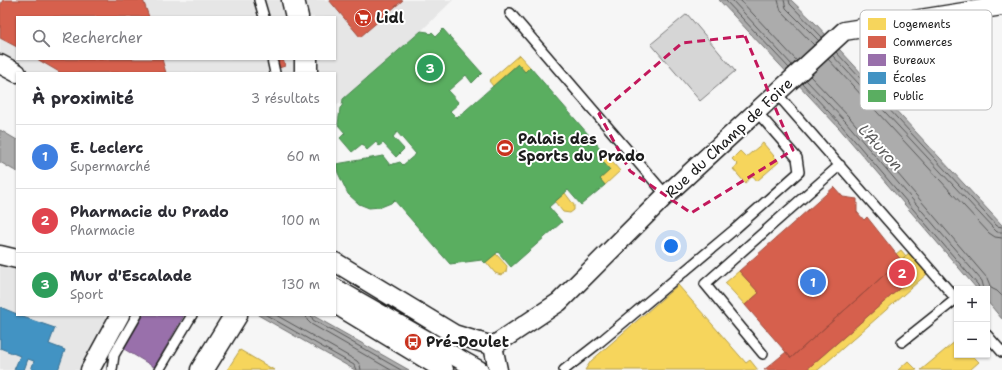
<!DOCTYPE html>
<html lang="fr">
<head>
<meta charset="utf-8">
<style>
	body { margin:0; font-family:"Shantell Sans",sans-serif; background:#f2f2f3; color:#2b2b33 }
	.controls { position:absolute; right:12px; bottom:12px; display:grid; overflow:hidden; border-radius:0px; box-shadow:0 1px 3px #0004 }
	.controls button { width:36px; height:36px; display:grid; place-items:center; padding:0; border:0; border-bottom:1px solid #e1e1e2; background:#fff; color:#2b2b33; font:20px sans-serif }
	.you { position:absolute; left:671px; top:246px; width:14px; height:14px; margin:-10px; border:3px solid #fff; border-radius:50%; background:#1a73e8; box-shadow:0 0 0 6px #1a73e833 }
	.badge { display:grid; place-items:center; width:26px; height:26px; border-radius:50%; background:#b45309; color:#fff; font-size:13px; font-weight:700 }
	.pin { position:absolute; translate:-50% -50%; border:2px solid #fff; box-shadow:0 1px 4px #0006 }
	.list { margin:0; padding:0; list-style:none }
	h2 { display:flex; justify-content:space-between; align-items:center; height:52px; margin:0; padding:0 16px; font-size:17px }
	h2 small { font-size:13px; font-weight:400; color:#7c7c81 }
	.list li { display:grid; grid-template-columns:26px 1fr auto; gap:12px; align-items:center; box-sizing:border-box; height:64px; padding:0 16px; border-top:1px solid #e1e1e2 }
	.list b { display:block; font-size:15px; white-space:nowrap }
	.list p { margin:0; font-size:13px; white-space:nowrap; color:#7c7c81 }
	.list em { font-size:13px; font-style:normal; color:#7c7c81 }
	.icon { flex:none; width:22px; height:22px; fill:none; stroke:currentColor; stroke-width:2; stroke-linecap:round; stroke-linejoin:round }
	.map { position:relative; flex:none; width:1002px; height:370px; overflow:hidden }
	.search { position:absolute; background:#fff; box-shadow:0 1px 3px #0004; left:16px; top:16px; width:320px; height:44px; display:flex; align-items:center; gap:10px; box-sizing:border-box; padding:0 14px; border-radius:0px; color:#7c7c81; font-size:15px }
	.panel { position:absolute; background:#fff; box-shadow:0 1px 3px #0004; left:16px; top:72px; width:320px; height:244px; border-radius:0px }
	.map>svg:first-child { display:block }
	.built { fill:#e6e6e6; fill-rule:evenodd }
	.green { fill:#d6d6d6; stroke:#797979 }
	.water { fill:#acacac; stroke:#727272 }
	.homes { fill:#f6d55c; stroke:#b59e49 }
	.shops { fill:#d6604d; stroke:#9e4c3e }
	.offices { fill:#9970ab; stroke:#745780 }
	.schools { fill:#4393c3; stroke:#376f91 }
	.public { fill:#5aae61; stroke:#47824c }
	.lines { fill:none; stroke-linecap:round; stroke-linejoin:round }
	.shore { stroke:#565656; stroke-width:1 }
	.service-casing { stroke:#1c1c1c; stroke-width:12 }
	.minor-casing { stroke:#1c1c1c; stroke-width:21 }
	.primary-casing { stroke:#1c1c1c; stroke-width:25 }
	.service { stroke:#fff; stroke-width:9 }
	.minor { stroke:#fff; stroke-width:18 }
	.primary { stroke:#fff; stroke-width:22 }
	.marked { fill:none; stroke:#c2185b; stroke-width:3; stroke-dasharray:8 5; stroke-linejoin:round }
	.labels { text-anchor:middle; stroke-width:4; stroke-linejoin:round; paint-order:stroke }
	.poi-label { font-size:15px; font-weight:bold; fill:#1c1c1c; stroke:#fff; text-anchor:start }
	.street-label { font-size:15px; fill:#1c1c1c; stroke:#fff }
	.water-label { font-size:16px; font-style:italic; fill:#5d5d5d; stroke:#fff }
	.key { fill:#fff; stroke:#bbb; stroke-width:1 }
	.key-label { font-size:11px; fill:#1c1c1c }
</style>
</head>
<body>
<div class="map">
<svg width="1002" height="370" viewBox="0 0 1002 370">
	<rect width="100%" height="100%" fill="#f6f6f6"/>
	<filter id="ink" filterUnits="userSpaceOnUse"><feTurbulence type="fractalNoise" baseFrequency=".025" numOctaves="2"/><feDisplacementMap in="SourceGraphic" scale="8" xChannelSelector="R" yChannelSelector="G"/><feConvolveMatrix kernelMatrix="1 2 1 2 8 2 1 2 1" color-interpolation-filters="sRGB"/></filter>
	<g filter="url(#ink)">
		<path class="built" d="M0,0H453L421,31L335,107V73H17L0,64ZM17,17H335V59H17Z
			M0,257L17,262V315H104L108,329L85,370H0Z"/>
		<path class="green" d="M687,14L735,71L700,101L651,44Z"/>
		<path class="water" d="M719,0H791L815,23L1002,225V319L987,301V289H977L839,128Z
			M0,130L17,140V172L0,162Z
			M258,315H312L409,370H355Z"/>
		<path class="homes" d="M519,55L530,67L525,72L518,64L493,86L489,81Z
			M763,143L779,162L757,181L753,176L745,183L733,169L738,165L732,159L740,151L746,157Z
			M601,149L620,171L605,185L600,179L610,170L596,154Z
			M565,193L574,205V210L570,213L563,212L555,202Z
			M901,250L906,256L901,260L896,254Z
			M910,252L928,273L818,370H806L915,275L901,260Z
			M496,254L507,266L506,272L501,275L495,273L486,262Z
			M739,271L759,293L745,305L725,283Z
			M678,285L746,363L750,360L758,370H585L591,361Z
			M957,340V355H972L979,362L970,370H921Z
			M240,350L274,370H227Z
			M908,361L917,370H898Z"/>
		<path class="shops" d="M3,0H143L149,17H17V47L0,38V6Z
			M329,0H403L360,37Z
			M37,59H162L166,73H61Z
			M283,59L285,66L279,68L276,62Z
			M834,187L843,197L857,199V212L864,220L867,217L901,260L791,358L745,305L759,293L739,271Z
			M901,260L915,275L806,370H764L786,352L791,358Z"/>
		<path class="offices" d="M144,315H184L154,367L124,349Z"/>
		<path class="schools" d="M0,307L17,314V315L55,328L49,344L65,350L58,370H31L34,361L28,359L24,370H14L20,356L0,348Z"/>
		<path class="public" d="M443,29L482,73L472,83L466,75L448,91L459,103L450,111L457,118L518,64L525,72L530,67L601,149L596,154L610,170L600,179L605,185L581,205L568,190L549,207L562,222L511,267L498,252L485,263L482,260L450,264L394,200L391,203L381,207L369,208L359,204L348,194L338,173L336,164L383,156L390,165L400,162L403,165L416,154L397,132L393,137L404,149L396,157L383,143L379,146L376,142L367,150L362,144L352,152L340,138L345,133L338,125L340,108L342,106L343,99L421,31L428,32L430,34L432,32L436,36Z"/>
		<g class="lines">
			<path class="shore" d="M725,0L789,68
				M732,0L792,65
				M740,0L797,61
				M778,0L781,11L814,45
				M784,0L786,8L819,41
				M789,0L790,4L822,37
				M836,52L997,226L1002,227
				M832,55L994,229L997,232H1002
				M828,59L989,233L995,237L1002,238
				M810,76L850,118L987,278L991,288L997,291L1002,296
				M806,80L846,122L982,281L984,289
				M802,83L842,126L978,285L979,289
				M266,315L354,365L356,370
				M276,315L357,361L360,365L361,370
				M306,315L307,320L311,324L391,370
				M311,315L313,320L401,370"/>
			<defs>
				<path id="service" d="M259,0L264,17
					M510,13L666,195
					M272,59L275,73
					M777,94L957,300
					M987,335L1002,352
					M902,342L956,299
					M763,354L705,284L840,165
					M112,370L114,355L137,315
					M159,370L192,315
					M564,370L600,342L735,229L799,172L797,158L757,112"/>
				<path id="minor" d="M0,64L17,73
					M0,255L17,259
					M335,262L454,334L493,346
					M335,288L479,370
					M335,304L444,370
					M493,346L559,302L666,195L844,31L1002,6
					M493,346L498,370
					M90,370L120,315"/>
				<path id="primary" d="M293,0L297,17
					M306,73V59
					M202,370L236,315"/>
			</defs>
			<use href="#service" class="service-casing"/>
			<use href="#minor" class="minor-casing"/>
			<use href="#primary" class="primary-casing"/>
			<use href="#service" class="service"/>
			<use href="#minor" class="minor"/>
			<use href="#primary" class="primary"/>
		</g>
	</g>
	<path class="marked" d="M745,36L793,150L691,213L630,171L599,114L682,43Z"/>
	<defs>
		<symbol id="supermarket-disc" viewBox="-11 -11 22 22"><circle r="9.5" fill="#c8321e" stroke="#fff"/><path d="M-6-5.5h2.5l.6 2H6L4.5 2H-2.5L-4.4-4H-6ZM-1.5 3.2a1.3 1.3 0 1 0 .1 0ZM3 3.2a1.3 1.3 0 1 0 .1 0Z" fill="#fff"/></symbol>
		<symbol id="stadium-disc" viewBox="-11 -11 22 22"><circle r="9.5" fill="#c8321e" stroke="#fff"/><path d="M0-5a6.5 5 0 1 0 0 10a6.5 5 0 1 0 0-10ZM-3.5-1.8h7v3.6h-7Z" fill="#fff"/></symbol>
		<symbol id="bus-disc" viewBox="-11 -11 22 22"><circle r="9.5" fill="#c8321e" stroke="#fff"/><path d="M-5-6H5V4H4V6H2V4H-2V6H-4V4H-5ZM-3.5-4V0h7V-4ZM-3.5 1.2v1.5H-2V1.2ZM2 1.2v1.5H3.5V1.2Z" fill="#fff"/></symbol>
	</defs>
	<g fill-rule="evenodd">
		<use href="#supermarket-disc" x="353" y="8" width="20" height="20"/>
		<use href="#stadium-disc" x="495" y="138" width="20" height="20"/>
		<use href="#bus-disc" x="403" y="332" width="20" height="20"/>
	</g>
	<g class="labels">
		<g class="poi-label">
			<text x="376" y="23">Lidl</text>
			<text x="518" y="144">Palais des<tspan x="518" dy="17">Sports du Prado</tspan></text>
			<text x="426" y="347">Pré-Doulet</text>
		</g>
		<g class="street-label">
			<text transform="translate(729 138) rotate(-43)" y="5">Rue du Champ de Foire</text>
		</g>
		<g class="water-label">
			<text transform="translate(881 147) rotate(47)" y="6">L'Auron</text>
		</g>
	</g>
	<rect x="860" y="10" width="132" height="100" rx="6" class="key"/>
	<rect x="868" y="18" width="18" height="12" fill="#f6d55c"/>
	<rect x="868" y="36" width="18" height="12" fill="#d6604d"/>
	<rect x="868" y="54" width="18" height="12" fill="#9970ab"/>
	<rect x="868" y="72" width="18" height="12" fill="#4393c3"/>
	<rect x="868" y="90" width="18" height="12" fill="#5aae61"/>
	<g class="key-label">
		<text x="893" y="28">Logements</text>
		<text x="893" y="46">Commerces</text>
		<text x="893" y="64">Bureaux</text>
		<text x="893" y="82">Écoles</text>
		<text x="893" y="100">Public</text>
	</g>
</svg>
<div class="controls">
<button>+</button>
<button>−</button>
</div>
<div class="you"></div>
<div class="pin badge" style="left:813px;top:282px;background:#3f7fe0">1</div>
<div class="pin badge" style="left:902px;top:273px;background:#e0444e">2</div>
<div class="pin badge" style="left:430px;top:68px;background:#2e9e5b">3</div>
<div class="search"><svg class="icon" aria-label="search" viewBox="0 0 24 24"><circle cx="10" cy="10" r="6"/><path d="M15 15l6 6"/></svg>Rechercher</div>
<section class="panel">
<h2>À proximité<small>3 résultats</small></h2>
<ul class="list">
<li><span class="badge" style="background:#3f7fe0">1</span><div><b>E. Leclerc</b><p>Supermarché</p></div><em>60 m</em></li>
<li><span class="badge" style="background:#e0444e">2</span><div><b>Pharmacie du Prado</b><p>Pharmacie</p></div><em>100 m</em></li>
<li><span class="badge" style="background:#2e9e5b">3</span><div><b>Mur d'Escalade</b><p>Sport</p></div><em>130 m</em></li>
</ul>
</section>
</div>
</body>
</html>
